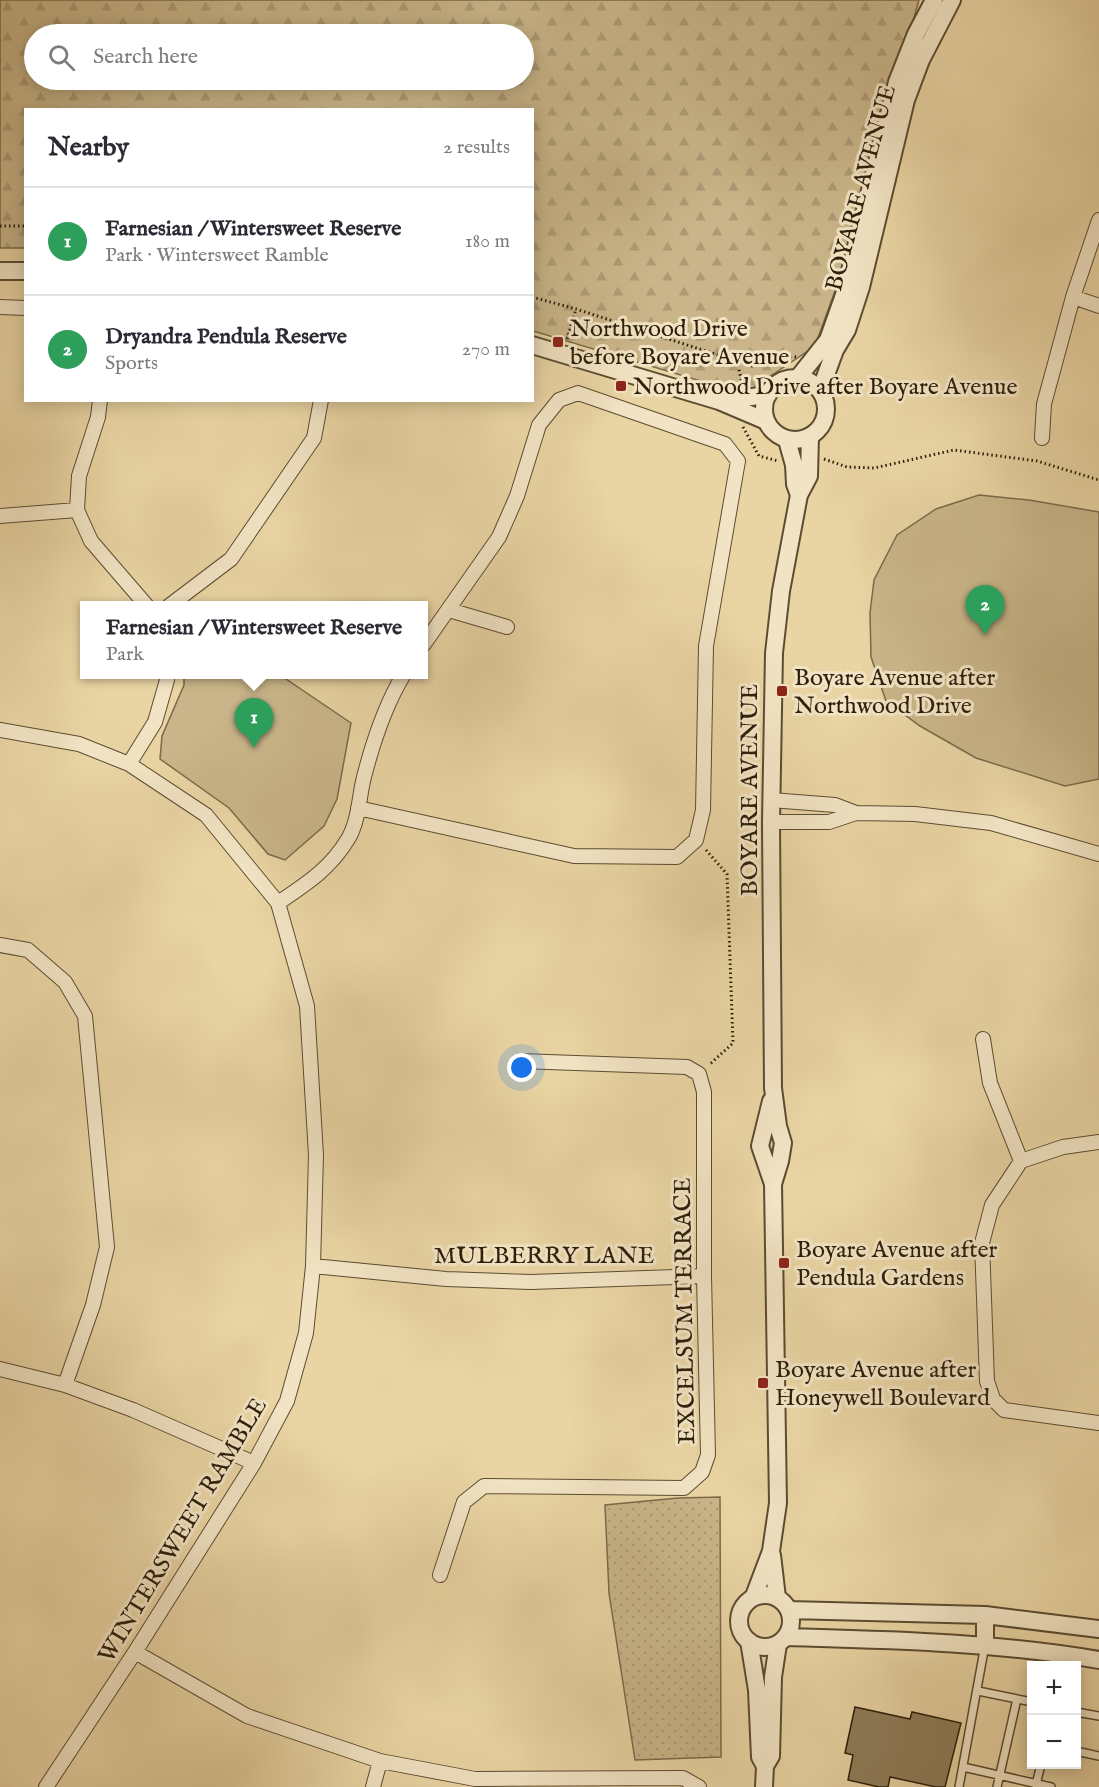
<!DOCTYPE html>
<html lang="en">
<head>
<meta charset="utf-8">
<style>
	body { margin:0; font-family:"IM FELL English",serif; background:#f2f2f3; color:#2b2b33 }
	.controls { position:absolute; right:18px; bottom:18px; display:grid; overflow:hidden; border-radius:0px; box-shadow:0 3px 15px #0003 }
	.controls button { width:54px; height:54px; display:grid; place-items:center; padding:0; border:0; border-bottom:2px solid #e1e1e2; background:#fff; color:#2b2b33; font:30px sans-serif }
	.you { position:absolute; left:522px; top:1068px; width:21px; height:21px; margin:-15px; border:4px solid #fff; border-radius:50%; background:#1a73e8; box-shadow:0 0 0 9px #1a73e833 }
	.badge { display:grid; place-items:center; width:39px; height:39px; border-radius:50%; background:#0f766e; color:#fff; font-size:20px; font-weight:700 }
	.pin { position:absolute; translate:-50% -50px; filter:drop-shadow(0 2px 3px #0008) }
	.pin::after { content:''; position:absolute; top:32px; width:21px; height:18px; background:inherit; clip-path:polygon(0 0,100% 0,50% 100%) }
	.popup { position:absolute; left:80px; top:601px; width:348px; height:78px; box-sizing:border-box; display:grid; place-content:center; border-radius:0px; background:#fff; filter:drop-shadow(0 2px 4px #0005); font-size:20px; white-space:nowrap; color:#7c7c81 }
	.popup b { font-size:22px; color:#2b2b33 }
	.popup::after { content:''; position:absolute; left:50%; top:100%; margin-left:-12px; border:12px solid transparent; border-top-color:#fff }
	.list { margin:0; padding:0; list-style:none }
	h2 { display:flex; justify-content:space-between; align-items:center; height:78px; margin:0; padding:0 24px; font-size:26px }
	h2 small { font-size:20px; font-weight:400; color:#7c7c81 }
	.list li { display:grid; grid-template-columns:39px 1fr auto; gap:18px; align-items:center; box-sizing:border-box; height:108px; padding:0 24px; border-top:2px solid #e1e1e2 }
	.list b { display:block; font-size:22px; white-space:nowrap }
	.list p { margin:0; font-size:20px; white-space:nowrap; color:#7c7c81 }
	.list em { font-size:20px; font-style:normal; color:#7c7c81 }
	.icon { flex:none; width:33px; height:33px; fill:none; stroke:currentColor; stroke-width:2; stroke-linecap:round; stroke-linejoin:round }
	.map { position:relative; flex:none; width:1099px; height:1787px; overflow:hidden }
	.search { position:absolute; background:#fff; box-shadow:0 3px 15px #0003; left:24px; top:24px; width:510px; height:66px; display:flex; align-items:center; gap:15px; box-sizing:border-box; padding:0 21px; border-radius:33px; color:#7c7c81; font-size:22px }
	.panel { position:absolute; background:#fff; box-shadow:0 3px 15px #0003; left:24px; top:108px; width:510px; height:294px; border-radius:0px }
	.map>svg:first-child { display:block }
	.grass { fill:url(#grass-dots); stroke:#7b6a4a; stroke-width:1.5 }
	.forest { fill:url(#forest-firs); stroke:#7b6a4a; stroke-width:1.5; fill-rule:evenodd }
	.green { fill:#c9b589; stroke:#7b6a4a; stroke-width:1.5 }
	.building { fill:#8f7d5a; stroke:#2d1f0b; stroke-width:1.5 }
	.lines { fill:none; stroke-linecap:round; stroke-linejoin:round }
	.service-casing { stroke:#5c4c31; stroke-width:10 }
	.minor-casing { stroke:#5c4c31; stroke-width:16 }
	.tertiary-casing { stroke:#5c4c31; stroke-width:20 }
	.path { stroke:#2d1f0b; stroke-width:3; stroke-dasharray:1.5 3; stroke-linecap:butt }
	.service { stroke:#f1e3c3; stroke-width:7 }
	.minor { stroke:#f1e3c3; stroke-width:14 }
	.tertiary { stroke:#f1e3c3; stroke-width:16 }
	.poi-dot { fill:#8f2418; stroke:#f1e3c3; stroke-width:2 }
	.labels { text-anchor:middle; stroke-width:6; stroke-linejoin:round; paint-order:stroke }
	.street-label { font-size:24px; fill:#2d1f0b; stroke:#f1e3c3 }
	.poi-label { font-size:24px; fill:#2d1f0b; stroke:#f1e3c3; text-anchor:start }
</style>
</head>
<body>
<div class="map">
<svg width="1099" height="1787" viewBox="0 0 1099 1787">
	<defs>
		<pattern id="grass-dots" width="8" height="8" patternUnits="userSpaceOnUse" patternTransform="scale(1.5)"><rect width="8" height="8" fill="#c9b589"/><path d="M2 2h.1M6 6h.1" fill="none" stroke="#ad9b75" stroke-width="1.8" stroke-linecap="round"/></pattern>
		<pattern id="forest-firs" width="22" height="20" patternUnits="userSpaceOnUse" patternTransform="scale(1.5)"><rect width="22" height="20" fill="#c9b589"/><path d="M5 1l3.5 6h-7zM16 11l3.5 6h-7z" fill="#ad9b75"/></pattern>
	</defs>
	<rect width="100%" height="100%" fill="#e9d4a3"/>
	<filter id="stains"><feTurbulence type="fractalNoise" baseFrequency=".00333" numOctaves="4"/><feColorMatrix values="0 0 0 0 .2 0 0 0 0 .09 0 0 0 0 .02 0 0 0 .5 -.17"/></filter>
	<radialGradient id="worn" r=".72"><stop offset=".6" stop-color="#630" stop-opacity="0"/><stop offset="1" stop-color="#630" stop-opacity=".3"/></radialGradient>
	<path class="grass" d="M720,1497L721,1757L635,1760L609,1593L605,1505L678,1498Z"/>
	<path class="forest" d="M0,0H919L836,288L815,346L744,394L533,331L532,110H26L25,248H0ZM34,34H524V80H34Z"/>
	<path class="green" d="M979,495L1029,500L1099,512V779L1065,786L976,758L920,726L886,701L871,657L870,613L874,580L897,535L936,509Z
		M184,675H280L351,723L337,799L324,826L285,860L268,854L229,808L160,759L162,736L184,685Z"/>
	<path class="building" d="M855,1707L910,1719L912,1712L961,1723L945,1787H936L890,1777L888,1787H879L848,1780L853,1755L845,1753Z"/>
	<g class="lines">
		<defs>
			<path id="service" d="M978,1691L1032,1702
				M1076,1712L1099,1716
				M1076,1751L1099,1756
				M963,1767L1051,1787
				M1036,1785L1041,1764
				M959,1787L985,1645
				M997,1787L1017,1699"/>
			<path id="minor" d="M1073,297L1099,306
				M0,307L26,308
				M100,400L98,417L79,476L77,510L91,541L147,606
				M1042,438L1044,404L1073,297L1099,220
				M0,516L77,510
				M169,606L231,559L314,438L321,400
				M449,610L507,627
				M0,730L79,744L129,764L206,815L278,903L307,1006L316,1155L313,1266L306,1333L287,1401L254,1463L135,1652L46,1787
				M129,764L155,722L167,680L166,674
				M771,800L835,805L856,813
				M358,808L574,856L677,857L696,840L703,810L706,646L738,461L725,444L578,393L559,400L539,425L517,496L499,537L424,644
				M771,822H829L856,813L915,814L991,823L1099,854
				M278,903C306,884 330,869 348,839C359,821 359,796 364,777C373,742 385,705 404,674
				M0,945L28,950L65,982L85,1016L107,1247L93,1305L65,1385
				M983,1039L990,1083L1021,1161
				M1099,1142L1063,1147L1021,1161L992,1205L982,1243L987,1381L993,1399L1004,1410L1099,1423
				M313,1266L446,1279L531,1282L704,1276
				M0,1369L65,1385L133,1410L254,1463
				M440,1575L464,1502L484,1486L684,1488L702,1472L708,1455L704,1276V1092L699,1074L687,1067L520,1061
				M135,1652L247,1716L380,1761L475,1779L683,1778L699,1787
				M373,1787L380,1761"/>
			<path id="tertiary" d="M0,271H26
				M532,345L719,401L766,421
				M764 409a31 31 0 1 1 62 0a31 31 0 1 1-62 0Z
				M797,379L828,340L844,295L897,82L916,34L934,0
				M820,391L835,350L847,330L861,287L906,100L921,60L952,0
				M719,401L768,395
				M787,440L794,465L795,484L799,495
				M773,1184L780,1161L783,1143L778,1126L773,1088L771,822L774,653L781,591L799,495L809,476L810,436
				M772,1555L777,1598
				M739 1621a26 26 0 1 1 52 0a26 26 0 1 1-52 0Z
				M754,1596L771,1551L778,1503L773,1184L760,1146L771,1101
				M789,1610L985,1615L1099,1629
				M985,1615V1645
				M786,1637C890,1640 995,1642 1099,1660
				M749,1641L757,1690L760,1757L765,1766
				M764,1787L765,1766L771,1756L773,1677L778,1644"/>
		</defs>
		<use href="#service" class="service-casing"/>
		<use href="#minor" class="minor-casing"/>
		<use href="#tertiary" class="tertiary-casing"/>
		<path class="path" d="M0,226H26
			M532,297L576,309L752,366L792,356L796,357
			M567,339L576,309
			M737,361L742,383
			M743,427L759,456L778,461
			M824,459L847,467L874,468L954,450L1037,461L1099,480
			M706,850L727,874L733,1043L709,1065"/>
		<use href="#service" class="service"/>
		<use href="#minor" class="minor"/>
		<use href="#tertiary" class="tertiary"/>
	</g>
	<g class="poi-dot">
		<rect x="552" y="336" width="12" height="12" rx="3"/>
		<rect x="615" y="380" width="12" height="12" rx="3"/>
		<rect x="776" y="685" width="12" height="12" rx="3"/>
		<rect x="778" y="1257" width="12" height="12" rx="3"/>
		<rect x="757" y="1377" width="12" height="12" rx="3"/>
	</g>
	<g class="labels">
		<g class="street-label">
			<text transform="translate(860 188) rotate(-75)" y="8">BOYARE AVENUE</text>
			<text transform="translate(749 790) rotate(-90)" y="8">BOYARE AVENUE</text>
			<text x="544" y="1263">MULBERRY LANE</text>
			<text transform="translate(684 1311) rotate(-91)" y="8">EXCELSUM TERRACE</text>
			<text transform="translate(182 1530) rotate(-59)" y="8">WINTERSWEET RAMBLE</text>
		</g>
		<g class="poi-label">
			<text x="570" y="336">Northwood Drive<tspan x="570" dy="28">before Boyare Avenue</tspan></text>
			<text x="633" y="394">Northwood Drive after Boyare Avenue</text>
			<text x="794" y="685">Boyare Avenue after<tspan x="794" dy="28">Northwood Drive</tspan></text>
			<text x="796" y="1257">Boyare Avenue after<tspan x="796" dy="28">Pendula Gardens</tspan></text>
			<text x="775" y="1377">Boyare Avenue after<tspan x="775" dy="28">Honeywell Boulevard</tspan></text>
		</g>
	</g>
	<rect width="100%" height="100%" filter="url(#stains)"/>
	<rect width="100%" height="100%" fill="url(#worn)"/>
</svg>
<div class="controls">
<button>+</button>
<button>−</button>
</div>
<div class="you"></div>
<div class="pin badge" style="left:254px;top:748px;background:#2e9e5b">1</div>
<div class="popup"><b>Farnesian / Wintersweet Reserve</b>Park</div>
<div class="pin badge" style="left:985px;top:635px;background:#2e9e5b">2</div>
<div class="search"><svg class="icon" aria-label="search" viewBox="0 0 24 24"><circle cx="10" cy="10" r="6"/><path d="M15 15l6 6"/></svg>Search here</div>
<section class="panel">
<h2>Nearby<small>2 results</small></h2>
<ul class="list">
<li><span class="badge" style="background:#2e9e5b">1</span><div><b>Farnesian / Wintersweet Reserve</b><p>Park · Wintersweet Ramble</p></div><em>180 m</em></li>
<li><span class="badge" style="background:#2e9e5b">2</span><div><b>Dryandra Pendula Reserve</b><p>Sports</p></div><em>270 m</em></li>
</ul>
</section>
</div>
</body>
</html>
